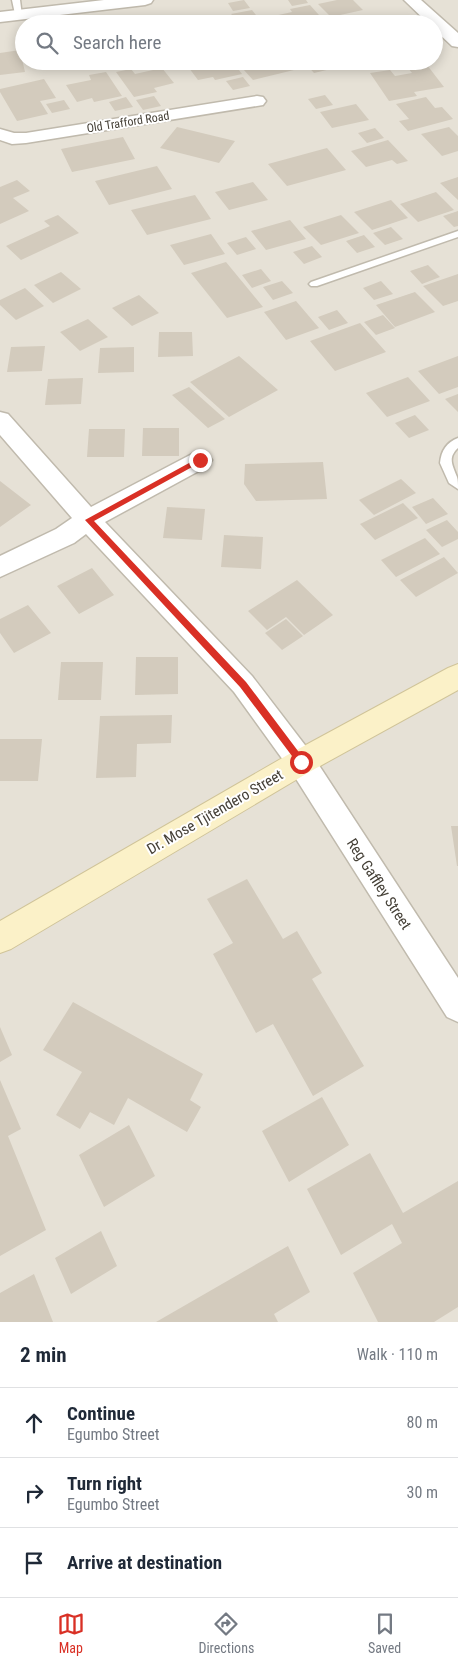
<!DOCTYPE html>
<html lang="en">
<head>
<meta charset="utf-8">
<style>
	body { margin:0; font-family:"Roboto Condensed",sans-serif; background:#f2f2f3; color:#1f2937 }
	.stop { position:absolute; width:15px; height:15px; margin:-11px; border:4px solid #d93025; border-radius:50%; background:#fff }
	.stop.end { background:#d93025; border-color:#fff; box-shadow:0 1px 5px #0008 }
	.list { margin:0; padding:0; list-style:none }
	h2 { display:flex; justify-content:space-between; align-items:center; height:65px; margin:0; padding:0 20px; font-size:21px }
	h2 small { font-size:16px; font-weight:400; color:#747a83 }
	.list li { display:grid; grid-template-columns:32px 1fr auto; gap:15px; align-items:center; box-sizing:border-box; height:70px; padding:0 20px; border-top:1px solid #e0e1e3 }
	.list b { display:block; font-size:19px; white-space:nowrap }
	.list p { margin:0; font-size:16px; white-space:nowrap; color:#747a83 }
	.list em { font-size:16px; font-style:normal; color:#747a83 }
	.icon { flex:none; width:28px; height:28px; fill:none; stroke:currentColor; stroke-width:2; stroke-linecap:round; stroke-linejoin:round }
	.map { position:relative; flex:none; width:458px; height:1322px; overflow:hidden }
	.search { position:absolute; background:#fff; box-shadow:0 2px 12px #0003; left:15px; right:15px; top:15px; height:55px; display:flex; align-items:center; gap:12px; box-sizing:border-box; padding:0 18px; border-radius:28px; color:#747a83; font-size:19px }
	.sheet { height:275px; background:#fff }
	nav { display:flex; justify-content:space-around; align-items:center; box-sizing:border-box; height:70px; border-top:1px solid #e0e1e3; background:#fff; font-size:14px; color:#747a83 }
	nav a { display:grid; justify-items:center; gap:2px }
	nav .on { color:#d93025 }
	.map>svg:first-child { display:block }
	.residential { fill:#e6e1d6; fill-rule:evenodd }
	.building { fill:#d3cbbd }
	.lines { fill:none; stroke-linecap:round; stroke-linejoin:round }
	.lane-casing { stroke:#c0baad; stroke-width:3 }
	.street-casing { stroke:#c0baad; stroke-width:3 }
	.secondary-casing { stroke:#d0c499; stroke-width:2 }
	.lane { fill:#fff; fill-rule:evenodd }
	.street { fill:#fff; fill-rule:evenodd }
	.secondary { fill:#fbf1c8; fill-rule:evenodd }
	.route { fill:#d93025 }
	.labels { text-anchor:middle; stroke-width:4; stroke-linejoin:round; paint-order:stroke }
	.far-street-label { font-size:12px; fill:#454037; stroke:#fff }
	.street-label { font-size:15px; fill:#454037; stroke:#fff }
</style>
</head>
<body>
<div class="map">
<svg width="458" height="1322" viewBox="0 0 458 1322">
	<rect width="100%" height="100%" fill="#f2efe7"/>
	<path class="residential" d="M0,0H458V1322H0ZM24,24H434V61H24Z"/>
	<path class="building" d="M244,0L250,8L233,11L228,3Z
		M288,0H306L308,3L292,6Z
		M337,0H353L363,10L331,17L318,4Z
		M310,5L327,24H280L274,16L292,12L290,9Z
		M252,10L263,24H217L215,21L234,17L231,14Z
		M186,15L193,24H164L161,20Z
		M346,17L353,24H334L331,20Z
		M135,18L140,24H113V23Z
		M20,50L25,72L0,75V53Z
		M199,61H232L242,74L215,80L213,77L198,80L186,64Z
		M244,61H266L268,64L291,61L298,69L253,80L243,69L250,67Z
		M303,61H343V62L332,65L335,68L314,73Z
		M369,61H388L391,66L375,69Z
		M427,65L444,87L414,92L417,96L389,101L370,73L390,70L395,76L412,73L408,68Z
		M162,68L174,83L154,88L157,92L134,97L116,72L131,69L135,74Z
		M106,72L122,96L94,102L92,98L77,102L66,85L91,80L89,75Z
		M243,77L250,86L233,90L226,81Z
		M44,79L56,98L40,101L48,114L17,121L0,92V89Z
		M325,95L333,105L316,109L308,99Z
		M154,96L161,106L143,110L136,100Z
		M126,97L133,107L115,111L109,102Z
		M426,97L435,108L442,107L453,119L408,131L399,121L409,119L396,104Z
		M64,100L70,109L52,113L46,104Z
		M356,104L369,120L332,128L320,112Z
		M177,127L235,141L219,163L160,148Z
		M449,127L458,136V151L442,156L421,134Z
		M375,128L384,138L367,143L358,133Z
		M123,137L135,159L72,172L61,149Z
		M388,140L408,161L397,164L392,160L366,167L351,151Z
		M327,148L346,170L287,186L268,164Z
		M157,166L172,189L109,205L95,181Z
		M458,177V200L440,183Z
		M17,180L30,191L13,198L29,211L0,224V187Z
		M253,182L268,200L229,210L215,192Z
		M436,192L454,210L418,222L400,204Z
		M195,195L211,219L147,235L131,210Z
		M391,200L408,218L372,230L354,212Z
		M458,211V226L454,227L443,216Z
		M58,215L79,233L21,260L6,246L50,226L44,221Z
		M341,215L359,233L321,245L303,227Z
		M290,220L306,239L266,250L251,231Z
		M391,227L403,239L385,245L373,233Z
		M211,234L225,254L184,265L170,245Z
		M364,235L375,247L357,253L346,241Z
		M246,237L256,249L237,255L227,243Z
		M312,246L322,257L304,264L293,252Z
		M226,262L263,307L227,318L191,273Z
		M428,265L440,277L422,284L410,271Z
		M261,269L271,281L252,288L242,275Z
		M61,272L81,289L53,303L34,285Z
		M458,274V301L443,306L423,286Z
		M282,281L293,293L273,300L263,287Z
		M381,281L393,294L374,300L363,288Z
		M25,288L44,306L16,320L0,305V300Z
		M415,292L435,312L395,327L376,305Z
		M139,295L159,313L132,326L112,308Z
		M296,301L319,328L286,340L264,312Z
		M337,310L348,323L329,330L318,317Z
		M383,315L395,328L376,335L364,322Z
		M88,319L108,337L80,351L60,332Z
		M360,323L386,352L335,371L310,341Z
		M159,332H192L193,356L158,357Z
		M45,346L42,371L7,372L11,347Z
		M134,347V372L98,373L100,348Z
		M239,356L278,390L229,417L190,382Z
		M458,356V387L439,394L418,371Z
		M408,377L430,401L387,417L366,393Z
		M83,378L81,404L45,405L48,379Z
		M189,387L225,419L208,428L172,395Z
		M458,394V412L445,399Z
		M415,415L429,430L409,438L395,423Z
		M143,428H179V456H142Z
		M89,429H125L124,457H87Z
		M323,462L327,499L256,501L244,484L245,464Z
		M401,479L416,493L374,515L359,500Z
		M0,481L31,505L0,527Z
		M433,498L448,514L426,524L412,507Z
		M403,503L418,518L375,540L360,524Z
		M167,507L205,509L202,540L163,538Z
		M447,520L458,532V539L442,547L426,530Z
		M224,535L263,537L261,569L221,567Z
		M425,538L440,554L396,577L381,560Z
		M444,557L458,573L416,597L400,580Z
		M92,568L114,595L79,614L57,586Z
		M297,580L333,615L304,635L286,617L267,630L248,611Z
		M28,605L51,633L14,653L0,633V619Z
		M286,619L303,636L282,650L265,633Z
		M136,657H178V694L135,695Z
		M61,662H103L101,700H58Z
		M172,715L171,743L137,744L136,777L96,778L100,716Z
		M0,739H42L38,781H0Z
		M451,826H458V866H457Z
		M247,879L283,939L297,931L322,973L312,979L364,1066L313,1096L273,1024L256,1033L213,954L233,943L207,899Z
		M73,1002L203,1074L190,1100L201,1107L187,1132L128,1098L114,1125L90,1112L80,1129L56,1115L82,1072L43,1050Z
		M0,1027L12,1055L0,1062Z
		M0,1080L21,1129L8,1136L46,1230L0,1256Z
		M322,1097L349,1145L289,1182L262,1131Z
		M129,1125L155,1176L104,1207L79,1155Z
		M370,1153L403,1213L458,1181V1307L434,1322H378L353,1273L402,1243L392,1224L341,1255L307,1189Z
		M101,1231L117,1266L71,1294L55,1258Z
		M288,1246L310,1292L274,1314L278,1322H156Z
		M34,1274L53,1322H0V1293Z"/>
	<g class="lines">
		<defs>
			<path id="lane" d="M12,0H20L22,16L15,14Z
				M458,231V237L317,286H311L309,284L311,282Z
				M458,438V448C447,458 453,466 457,477C458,480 458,485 458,489L449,483L440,463C441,451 447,442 458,438Z"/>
			<path id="street" d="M104,0H153L151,3L145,5L0,22V12Z
				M404,0H421L458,33V47L452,46L434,29V24H429Z
				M257,96L263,97L266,101L263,105L26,143L12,144L0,140V129L14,133H26Z
				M0,412L8,414L91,507L192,454L200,452L208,454L212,460L208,466L105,522L252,676L311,753L458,978V1022L447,1017L291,771L234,692L86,534L74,543L0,577V556L56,529L72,518L0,435Z"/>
			<path id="secondary" d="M458,664V690L311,771L11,949L0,953V921L291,753L448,668Z"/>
		</defs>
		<use href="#lane" class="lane-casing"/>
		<use href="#street" class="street-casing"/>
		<use href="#secondary" class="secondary-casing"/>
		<use href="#lane" class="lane"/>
		<use href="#street" class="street"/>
		<use href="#secondary" class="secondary"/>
	</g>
	<path class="route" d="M200,457L203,458V461L94,521L246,682L304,759V764L301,765L298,764L240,687L85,520Z"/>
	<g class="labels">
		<g class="far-street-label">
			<text transform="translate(128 122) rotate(-9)" y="4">Old Trafford Road</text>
		</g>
		<g class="street-label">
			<text transform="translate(215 812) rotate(-30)" y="5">Dr. Mose Tjitendero Street</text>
			<text transform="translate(379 884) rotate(57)" y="5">Reg Gaffley Street</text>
		</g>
	</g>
</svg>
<div class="stop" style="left:301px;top:762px"></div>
<div class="stop end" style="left:200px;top:460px"></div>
<div class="search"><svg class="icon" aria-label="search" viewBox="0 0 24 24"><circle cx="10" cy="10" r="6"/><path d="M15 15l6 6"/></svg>Search here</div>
</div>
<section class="sheet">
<h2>2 min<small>Walk · 110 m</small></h2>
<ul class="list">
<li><svg class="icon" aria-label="ahead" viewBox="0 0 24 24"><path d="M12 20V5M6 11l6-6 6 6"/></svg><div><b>Continue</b><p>Egumbo Street</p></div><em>80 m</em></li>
<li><svg class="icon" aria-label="right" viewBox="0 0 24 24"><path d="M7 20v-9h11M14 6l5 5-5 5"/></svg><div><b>Turn right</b><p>Egumbo Street</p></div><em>30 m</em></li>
<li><svg class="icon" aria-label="arrive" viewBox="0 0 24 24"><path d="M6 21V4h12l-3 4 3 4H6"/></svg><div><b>Arrive at destination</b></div></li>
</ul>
</section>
<nav>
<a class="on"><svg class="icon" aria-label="map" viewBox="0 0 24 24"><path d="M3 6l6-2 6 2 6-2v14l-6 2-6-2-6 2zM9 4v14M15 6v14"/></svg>Map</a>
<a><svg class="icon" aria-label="directions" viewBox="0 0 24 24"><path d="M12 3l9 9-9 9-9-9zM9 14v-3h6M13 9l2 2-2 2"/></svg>Directions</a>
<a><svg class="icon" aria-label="saved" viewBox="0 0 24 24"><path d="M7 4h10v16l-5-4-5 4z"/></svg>Saved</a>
</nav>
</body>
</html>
